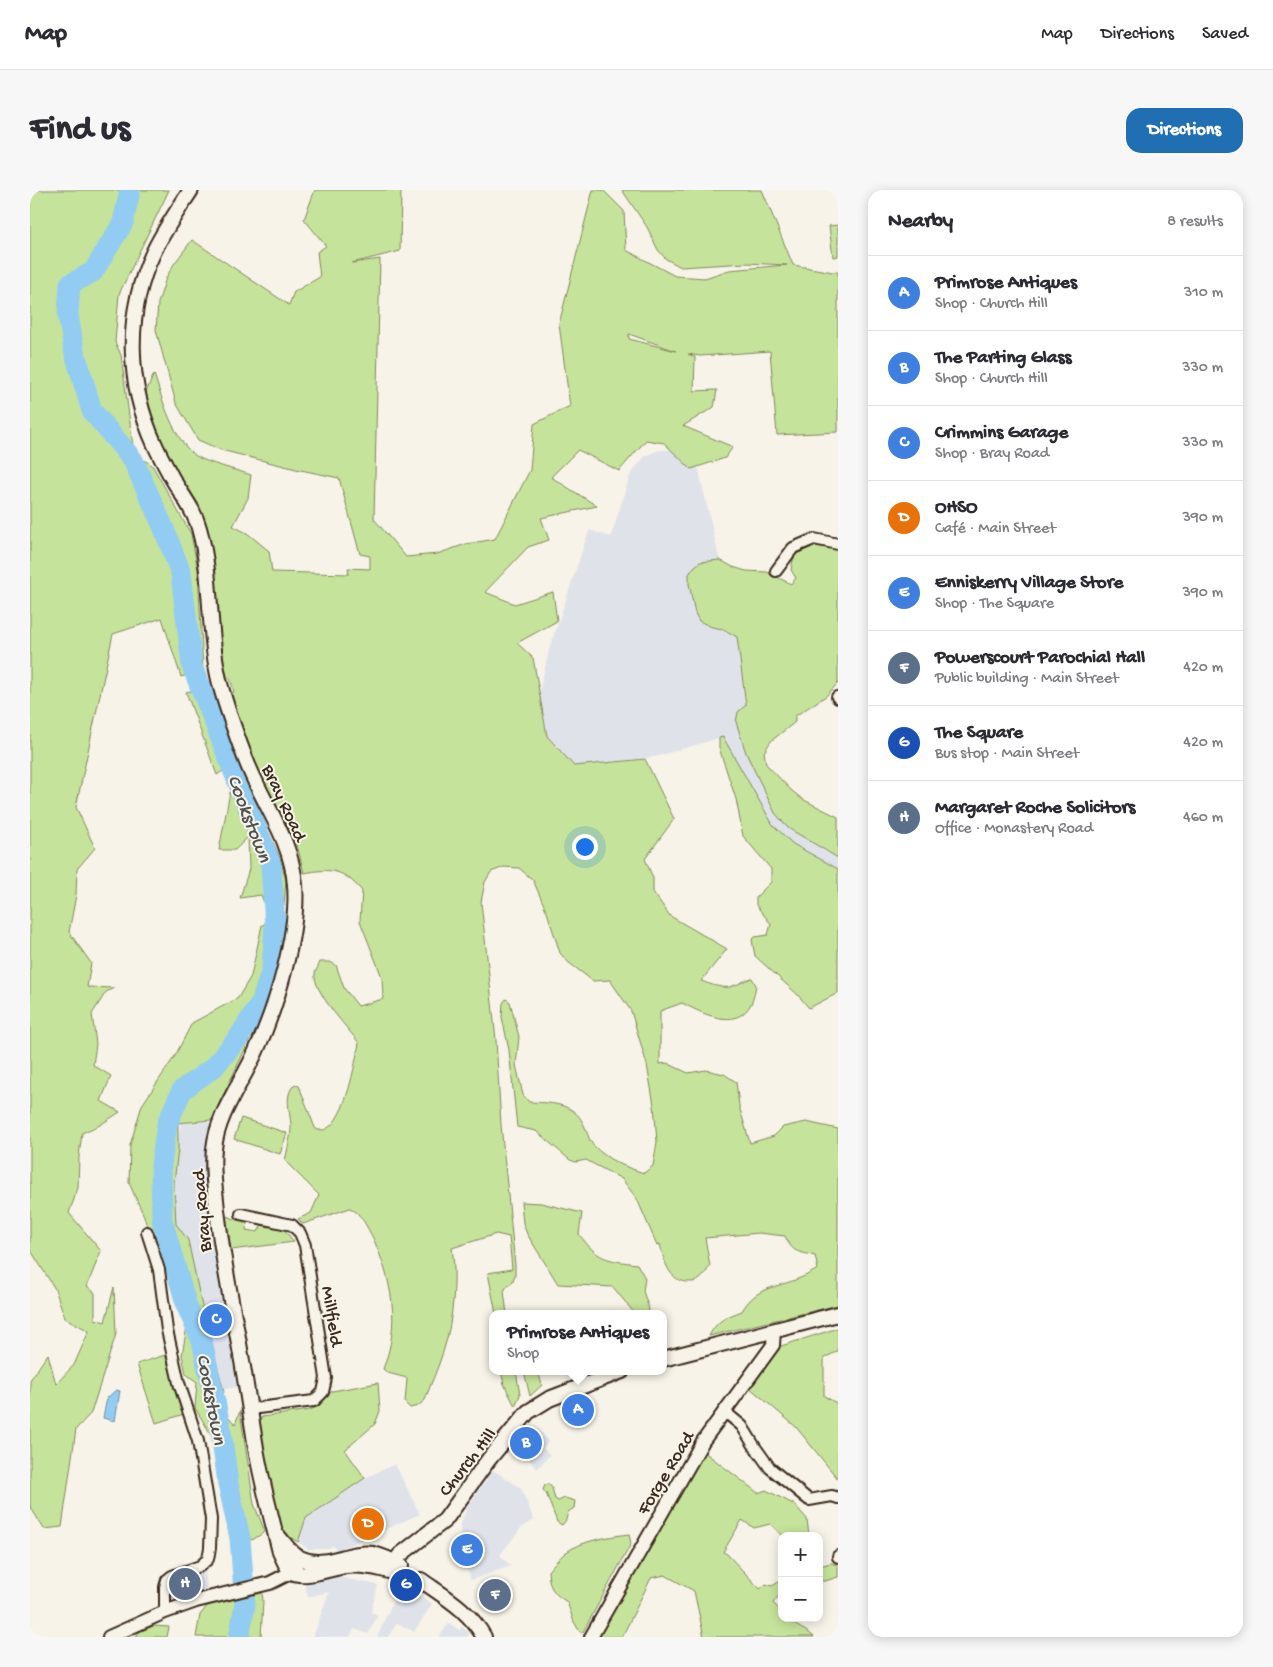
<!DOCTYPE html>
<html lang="en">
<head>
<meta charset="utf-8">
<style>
	body { margin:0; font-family:"Gochi Hand",sans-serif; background:#f7f7f7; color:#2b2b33 }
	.controls { position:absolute; right:15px; bottom:15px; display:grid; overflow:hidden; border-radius:10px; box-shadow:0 2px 12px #0003 }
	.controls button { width:45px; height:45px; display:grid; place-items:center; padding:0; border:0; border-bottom:1px solid #e1e1e2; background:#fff; color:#2b2b33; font:25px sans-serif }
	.you { position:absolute; left:554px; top:656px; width:18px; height:18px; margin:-12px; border:4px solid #fff; border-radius:50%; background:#1a73e8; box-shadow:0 0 0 8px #1a73e833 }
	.badge { display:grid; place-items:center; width:32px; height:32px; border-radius:50%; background:#1f6fb2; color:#fff; font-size:16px; font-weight:700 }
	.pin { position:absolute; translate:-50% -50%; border:2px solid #fff; box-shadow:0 1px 5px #0006 }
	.popup { position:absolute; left:459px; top:1120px; width:178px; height:65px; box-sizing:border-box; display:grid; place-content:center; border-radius:10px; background:#fff; filter:drop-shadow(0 1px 4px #0005); font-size:16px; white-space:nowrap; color:#7c7c81 }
	.popup b { font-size:19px; color:#2b2b33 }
	.popup::after { content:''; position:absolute; left:50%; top:100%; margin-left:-10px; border:10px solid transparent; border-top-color:#fff }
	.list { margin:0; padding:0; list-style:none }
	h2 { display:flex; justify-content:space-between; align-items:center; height:65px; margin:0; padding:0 20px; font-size:21px }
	h2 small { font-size:16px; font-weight:400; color:#7c7c81 }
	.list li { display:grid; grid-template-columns:32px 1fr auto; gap:15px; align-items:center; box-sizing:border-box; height:75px; padding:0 20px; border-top:1px solid #e1e1e2 }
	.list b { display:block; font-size:19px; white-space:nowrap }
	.list p { margin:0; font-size:16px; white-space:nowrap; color:#7c7c81 }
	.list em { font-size:16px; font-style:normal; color:#7c7c81 }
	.map { position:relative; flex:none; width:808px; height:1447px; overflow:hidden; border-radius:15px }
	header { display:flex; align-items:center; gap:30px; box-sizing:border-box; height:70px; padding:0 25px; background:#fff; border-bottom:1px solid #e1e1e2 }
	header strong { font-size:24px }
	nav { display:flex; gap:28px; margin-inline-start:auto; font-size:18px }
	.intro { display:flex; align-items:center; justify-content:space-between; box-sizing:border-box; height:120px; padding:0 30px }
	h1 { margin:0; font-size:35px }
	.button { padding:12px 22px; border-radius:15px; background:#1f6fb2; color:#fff; font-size:18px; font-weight:700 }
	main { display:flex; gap:30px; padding:0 30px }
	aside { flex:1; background:#fff; border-radius:15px; box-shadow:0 2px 12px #0003 }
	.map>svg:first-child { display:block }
	.built { fill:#dfe3e9 }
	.green { fill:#c6e39b; stroke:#80865c; fill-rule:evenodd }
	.water { fill:#93ccf2; stroke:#708b9d }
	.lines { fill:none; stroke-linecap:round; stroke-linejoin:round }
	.river { stroke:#93ccf2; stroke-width:21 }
	.minor-casing { stroke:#3b2a1e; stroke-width:14 }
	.tertiary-casing { stroke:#3b2a1e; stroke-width:16 }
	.secondary-casing { stroke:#3b2a1e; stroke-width:18 }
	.minor { stroke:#f7f3e8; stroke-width:10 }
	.tertiary { stroke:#f7f3e8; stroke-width:12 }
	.secondary { stroke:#f7f3e8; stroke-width:14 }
	.labels { text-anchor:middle; stroke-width:4; stroke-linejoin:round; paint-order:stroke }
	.street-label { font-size:19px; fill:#3b2a1e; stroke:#f7f3e8 }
	.water-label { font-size:20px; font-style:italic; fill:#515253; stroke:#f7f3e8 }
</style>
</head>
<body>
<header>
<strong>Map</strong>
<nav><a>Map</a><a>Directions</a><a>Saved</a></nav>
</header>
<div class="intro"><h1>Find us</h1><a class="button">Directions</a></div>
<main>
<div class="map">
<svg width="808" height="1447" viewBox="0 0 808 1447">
	<rect width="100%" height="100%" fill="#f7f3e8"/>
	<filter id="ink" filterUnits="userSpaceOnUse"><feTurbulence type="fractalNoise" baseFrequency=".02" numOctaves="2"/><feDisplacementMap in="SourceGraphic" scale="10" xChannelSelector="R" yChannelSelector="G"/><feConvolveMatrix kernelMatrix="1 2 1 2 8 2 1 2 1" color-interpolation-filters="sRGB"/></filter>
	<g filter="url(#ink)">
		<path class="built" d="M664,259L706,441L716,516L708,522L706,532L716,563L745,623L794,661L808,668V679L763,654L743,635L693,547L625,567L544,576L517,546L509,503L519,460L559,340L581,347L600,285L615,266L629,260Z
			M182,931L177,953L176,973L178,1005L187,1072L208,1197L189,1200L141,1023L144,971L151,934Z
			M502,1234L519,1251L513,1258L520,1265L507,1279L485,1254Z
			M365,1274L390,1324L306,1361L304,1356L295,1359H278L268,1352L276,1328L335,1288Z
			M463,1280L491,1298L504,1330L492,1337L470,1365L481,1376L441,1390L431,1361L430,1335L438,1316Z
			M175,1381L178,1402L143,1412L139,1389Z
			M304,1386L348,1395L341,1422L348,1425L338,1444L324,1439L320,1447H283L299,1402L278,1407L275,1395Z
			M368,1400L376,1401L396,1409L402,1414L384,1442L367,1433L358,1447H347Z
			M419,1433L429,1440L432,1437L440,1443L437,1447H409Z"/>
		<path class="green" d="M0,0H139L89,104L85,152L91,165L104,264L122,275L161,344L168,380L173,480L151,487L132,428L83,444L46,617L65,658L47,679L46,705L39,742L61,773L57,797L84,798L76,802L62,824L66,854L63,875L81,886L71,911L90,922L70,935L52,943L49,966L48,998L39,1023L71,1061L57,1096L65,1103V1129L75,1132L84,1097L86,1144L61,1223L46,1239L32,1337L14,1339L0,1316V1190L18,1164L26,1194L44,1175L59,1141L35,1128L25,1099L0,1059Z
			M285,0H371L370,61L322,73L350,69L344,329L376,367L407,364L436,354L465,349L500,280L504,234L540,216L529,134L563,0H573L594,21L596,60L645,86L675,88L699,80L757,75L716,73L651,77L636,69L628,60L617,37L592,0H732L763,75L803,82H808V242L747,245L740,161L670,166L658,164L665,167L664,201L687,200L684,217L653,236L703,257L695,268L661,279L634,253L616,250L589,281L548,260L521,287L567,316L511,328L519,350L498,357L455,402L485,414L523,402L527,431L487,453L503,468L517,546L544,576L615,569L644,629L615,669L623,688V702L640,726L697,759L671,791C680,794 694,800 703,796C710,794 714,790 722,788L726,795C725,800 724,808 721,814C706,842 672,823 652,813L630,821V874L637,873L658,883L676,880L694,884L706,892L709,916L720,953L744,946L753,937L776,932L808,939V1115L679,1146C687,1130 696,1127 712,1121C726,1096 747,1098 770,1088C776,1086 782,1082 788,1079L785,1066C768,1061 763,1064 755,1046L729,1043L675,1048L680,1076C677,1080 674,1086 670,1089C667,1092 663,1092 659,1092C639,1092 634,1071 630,1054L627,1055L607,1009L592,989L556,970L546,972L540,970L506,941L487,937L479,860L472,827L473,813L476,809L480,812L489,847L486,875L493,905L499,912C519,913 543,912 553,933C557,940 558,949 563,955C577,970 595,977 614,983L623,976L627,952L624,915L617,875L601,821L580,790L563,791L538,772L530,763L517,722L503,690L489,678L474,677L461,682L455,692L451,712L466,850L471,935L485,1075V1085L482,1093L477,1096L474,1101L477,1124H466L458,1083L482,1079L479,1047L466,1044L422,1058C427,1086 423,1131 414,1159C409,1176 401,1193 395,1210L388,1216L380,1218L375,1213L377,1188L358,1183L353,1179C371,1133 362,1091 343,1048C337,1037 331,1023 320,1018L273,1034L268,1029L281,1023L289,1005L255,971C257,961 260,950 261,940C262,925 252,906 265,894L269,896L285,938L288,940C291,940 294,940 296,939C316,929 325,873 329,853C318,838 282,801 285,783C286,780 289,775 290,772H300L306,775L314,798L328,816L353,809L352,787L330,731L332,701C313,679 301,678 274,683L268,659L226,581L200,503L204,502L200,488L195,489L192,475L187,405L168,313L141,274L123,235L116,202L124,184C132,209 144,251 166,266C177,273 207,280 221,285L218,308L203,336L217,343L239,361L242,382L319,384L318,378L340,379V366L330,364L309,288L266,279L191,260L168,250L146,213L126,140L128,113L136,88L144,74L162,50L259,115L264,102L290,87L287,62L296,56L274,29ZM599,144L646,161L599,149Z
			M808,35V66L803,67L799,36Z
			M784,356L808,359V493L796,506L765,526V532L741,551L734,562L736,574L762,601L772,609L808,627V668L758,638L745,623L716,563L706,532L708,522L716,515L707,447L693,439L682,437L669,431L665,423L659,394V384L664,377L670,372L690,370L703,377L716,381L737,382L761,394L766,388L761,380L764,365Z
			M175,498L179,501L204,573L187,585L156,502Z
			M693,547L743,635L763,654L808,679V803L779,818L767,804L725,766L722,750L725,747L738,745L741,734L726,715V707L741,692V679L713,646L706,609L689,558V548Z
			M200,602L206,608L222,634L233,630L250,668L256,690L254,715L234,713L231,705L210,708L219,679L218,647L205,660H189Z
			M242,731L249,738C250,802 207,872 182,930L148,933V959L144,993L146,1034L158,1050L171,1112L194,1202L183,1217L196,1224L205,1234L210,1221L224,1314L235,1342L222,1350L198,1332L195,1298L185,1251L165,1218L167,1192L156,1184L152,1165L161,1113L156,1088L141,1089L134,1056L121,1051L114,1026L99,993L100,955L112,915L145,866L162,833L208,808L221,786L232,735Z
			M211,928L257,943L250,964L204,949Z
			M491,1012L511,1013L552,1023L549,1044C568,1070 576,1070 607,1074L615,1088L613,1101L619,1119L617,1124H605L583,1097L528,1094L497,1044L493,1033Z
			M196,1026L217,1033L216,1040L228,1042L232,1034L254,1039L264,1052L201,1060Z
			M808,1138V1161L794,1168V1206L808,1214V1289L766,1237L719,1197L748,1157Z
			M135,1165L154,1224L126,1233L107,1174Z
			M471,1181H486L490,1205L485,1216L474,1194Z
			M494,1181H508L512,1195L500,1206Z
			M348,1193L350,1221L345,1234L315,1260L335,1288L276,1328L268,1352L254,1343L248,1333L228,1233L232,1227L280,1220L289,1216L302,1201Z
			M673,1261L728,1303L736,1300L765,1315L777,1329L779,1346H753L740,1334L724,1338L712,1330L693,1362L697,1364L730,1399L736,1394L742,1396L752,1390V1402L743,1413L752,1422V1428H757C765,1437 776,1439 784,1447H674L664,1401L635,1385L621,1388L596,1439L591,1447H567L581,1426L620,1352Z
			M519,1294L522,1298L525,1309L528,1311L535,1308L545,1311L544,1318L538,1322L536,1330L532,1335L527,1332L516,1303L513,1300L515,1295Z
			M599,1344L601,1354L553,1442H550L544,1432L537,1412C523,1403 519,1398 518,1381C523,1375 529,1368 535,1363C553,1350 577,1347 599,1344Z
			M801,1373L808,1375V1387L795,1391H789V1376Z
			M232,1403L233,1411L231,1447H166L170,1425L178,1415Z
			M124,1436L139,1437L137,1447H106L109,1442Z"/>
		<path class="water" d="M86,1200L90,1201L85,1231L73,1228L77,1208Z"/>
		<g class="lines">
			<path class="river" d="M100,0L93,33L63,82L40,94L38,125L44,160L62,221L103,270L132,334L151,383L162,476L241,675L245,735L242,779L232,811L209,847L184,877L152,900L137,934L131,975L132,1030L157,1117L172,1151L190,1235L198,1293L210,1348L215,1415L209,1447"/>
			<defs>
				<path id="minor" d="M746,381L763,358L784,349L808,354
					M807,507L808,508
					M211,1024L262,1035L270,1043L275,1055L296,1188L293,1202L284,1211L220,1219
					M117,1042L129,1080L137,1140L149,1193L168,1251L181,1329L180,1358L178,1369L170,1376L142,1386L137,1390L135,1397V1422
					M694,1221L712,1236L725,1257L740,1278L779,1310L802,1306L808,1308
					M808,1366V1367"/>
				<path id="tertiary" d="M79,1447L135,1422L166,1411L240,1393L262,1382L270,1368
					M561,1447L673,1251L743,1155L744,1141"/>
				<path id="secondary" d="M161,0C148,20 134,40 124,61C94,124 97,194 125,255C130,266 136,277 142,288C151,304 164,319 169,338C182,384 178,433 187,480C191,503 200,526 208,549C212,560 216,571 221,582C237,619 262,653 265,695C269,742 246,818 226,861C212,893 187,924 184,959C182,976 184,993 186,1010C190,1053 198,1095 206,1137C214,1179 220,1222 227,1264C233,1297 242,1330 250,1362C253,1368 256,1378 262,1382C273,1389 302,1378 315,1376C344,1373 371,1385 398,1395
					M633,1169L808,1124
					M248,1346C255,1354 261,1364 270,1368C294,1380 319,1360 343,1364C352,1366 363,1371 371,1376
					M359,1381L370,1365L415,1330L459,1269L498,1222L519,1209L592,1181
					M391,1390C415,1407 439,1420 454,1447"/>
			</defs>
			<use href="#minor" class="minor-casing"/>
			<use href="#tertiary" class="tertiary-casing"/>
			<use href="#secondary" class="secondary-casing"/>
			<use href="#minor" class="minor"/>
			<use href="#tertiary" class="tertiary"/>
			<use href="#secondary" class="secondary"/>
		</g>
	</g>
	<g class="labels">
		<g class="street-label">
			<text transform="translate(256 612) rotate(65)" y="7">Bray Road</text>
			<text transform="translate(170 1021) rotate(-95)" y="7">Bray Road</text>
			<text transform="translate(304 1126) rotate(81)" y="7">Millfield</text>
			<text transform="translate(436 1271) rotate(-52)" y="7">Church Hill</text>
			<text transform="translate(634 1282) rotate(-59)" y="7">Forge Road</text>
		</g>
		<g class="water-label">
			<text transform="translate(221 628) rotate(69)" y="7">Cookstown</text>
			<text transform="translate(183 1209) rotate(79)" y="7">Cookstown</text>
		</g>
	</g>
</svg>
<div class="controls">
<button>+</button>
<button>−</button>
</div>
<div class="you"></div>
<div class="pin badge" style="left:548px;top:1220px;background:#3f7fe0">A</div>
<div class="popup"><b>Primrose Antiques</b>Shop</div>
<div class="pin badge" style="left:496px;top:1253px;background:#3f7fe0">B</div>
<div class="pin badge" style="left:186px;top:1130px;background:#3f7fe0">C</div>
<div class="pin badge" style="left:338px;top:1334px;background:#e8710a">D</div>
<div class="pin badge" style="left:437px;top:1360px;background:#3f7fe0">E</div>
<div class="pin badge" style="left:465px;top:1405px;background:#5c6f8a">F</div>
<div class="pin badge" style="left:376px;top:1395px;background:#1a4fb4">G</div>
<div class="pin badge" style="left:155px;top:1394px;background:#5c6f8a">H</div>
</div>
<aside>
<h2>Nearby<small>8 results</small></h2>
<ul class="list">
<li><span class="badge" style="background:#3f7fe0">A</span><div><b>Primrose Antiques</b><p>Shop · Church Hill</p></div><em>310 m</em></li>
<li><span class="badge" style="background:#3f7fe0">B</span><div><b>The Parting Glass</b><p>Shop · Church Hill</p></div><em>330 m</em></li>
<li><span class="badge" style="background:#3f7fe0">C</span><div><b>Crimmins Garage</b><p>Shop · Bray Road</p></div><em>330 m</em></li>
<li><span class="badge" style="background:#e8710a">D</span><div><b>OHSO</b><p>Café · Main Street</p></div><em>390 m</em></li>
<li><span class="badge" style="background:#3f7fe0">E</span><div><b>Enniskerry Village Store</b><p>Shop · The Square</p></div><em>390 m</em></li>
<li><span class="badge" style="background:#5c6f8a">F</span><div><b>Powerscourt Parochial Hall</b><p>Public building · Main Street</p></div><em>420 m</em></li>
<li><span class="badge" style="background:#1a4fb4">G</span><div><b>The Square</b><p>Bus stop · Main Street</p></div><em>420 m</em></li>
<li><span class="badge" style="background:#5c6f8a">H</span><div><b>Margaret Roche Solicitors</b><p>Office · Monastery Road</p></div><em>460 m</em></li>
</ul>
</aside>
</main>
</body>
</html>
